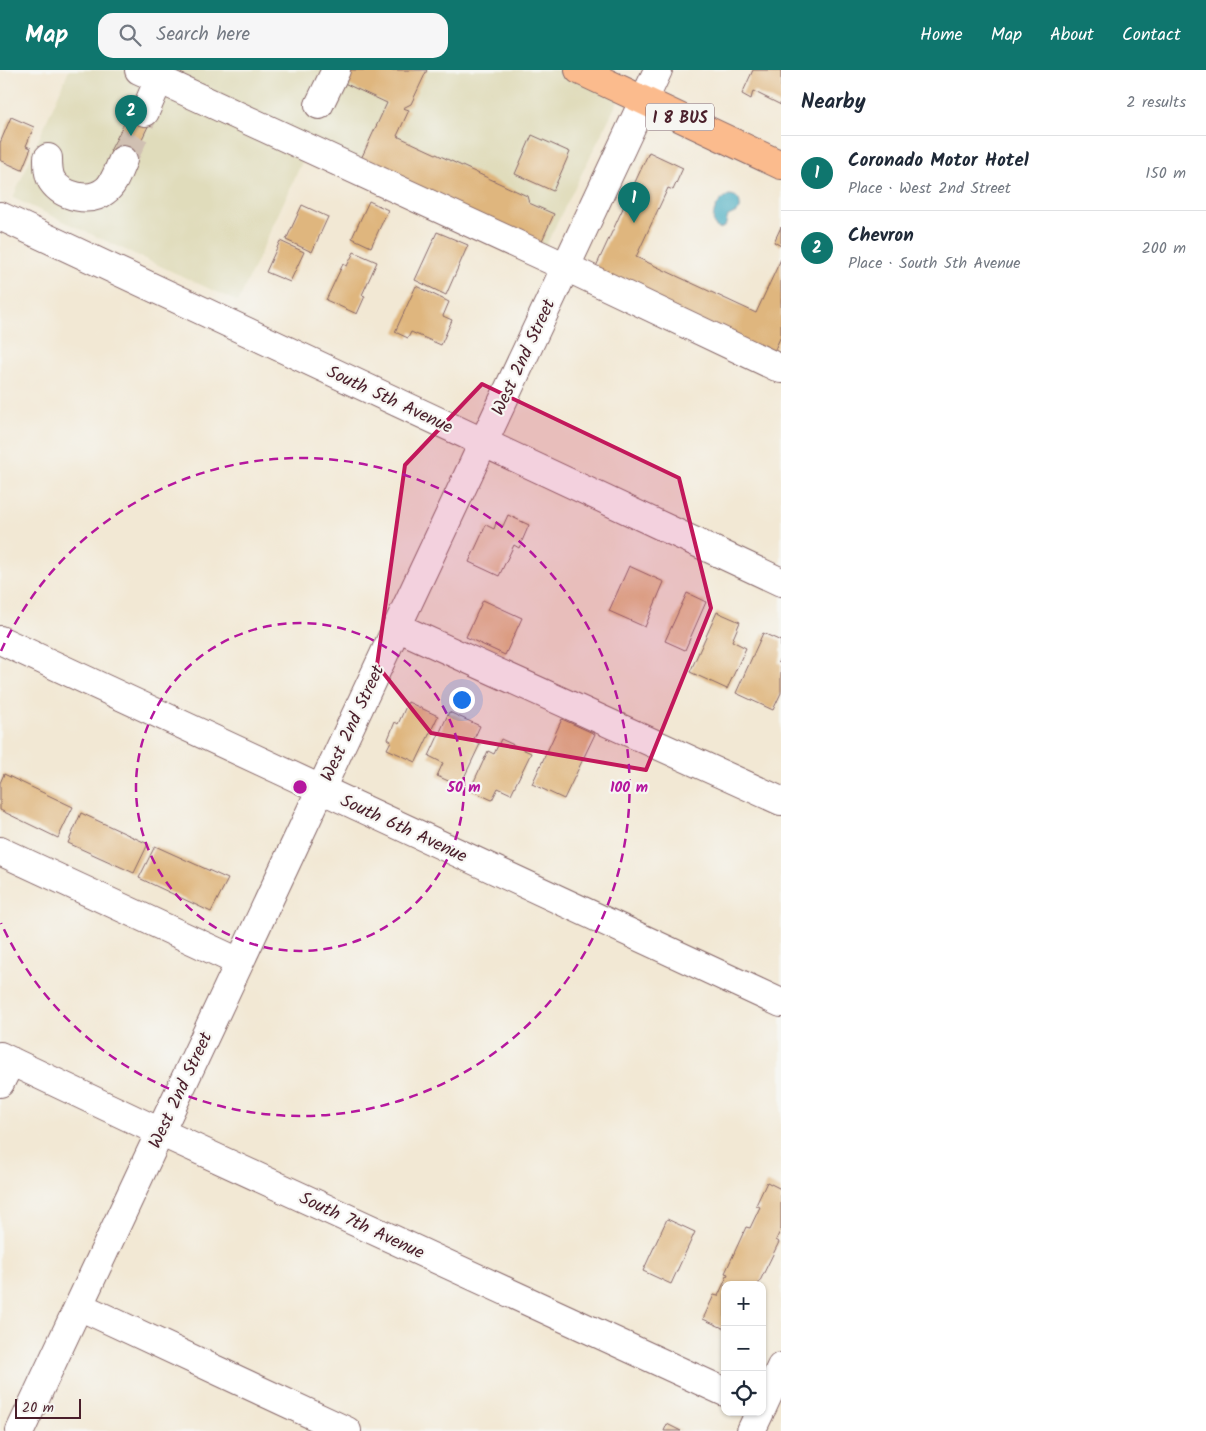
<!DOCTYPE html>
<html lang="en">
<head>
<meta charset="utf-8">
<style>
	body { margin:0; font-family:Kalam,sans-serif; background:#f6f6f7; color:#1f2937 }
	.controls { position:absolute; right:15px; bottom:15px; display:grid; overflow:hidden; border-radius:10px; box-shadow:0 1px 4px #0004 }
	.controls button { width:45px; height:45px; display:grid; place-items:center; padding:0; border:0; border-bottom:1px solid #e0e1e3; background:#fff; color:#1f2937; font:25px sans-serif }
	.scale { position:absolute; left:15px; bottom:12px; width:66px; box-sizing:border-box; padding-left:5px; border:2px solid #4a1f2b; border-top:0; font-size:14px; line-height:18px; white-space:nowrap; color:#4a1f2b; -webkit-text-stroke:4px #f6f6f2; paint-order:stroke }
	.you { position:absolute; left:461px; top:629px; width:18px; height:18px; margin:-12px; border:4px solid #fff; border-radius:50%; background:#1a73e8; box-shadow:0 0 0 8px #1a73e833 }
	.badge { display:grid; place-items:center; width:32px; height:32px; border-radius:50%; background:#0f766e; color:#fff; font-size:16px; font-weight:700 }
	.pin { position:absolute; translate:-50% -41px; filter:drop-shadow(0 1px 2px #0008) }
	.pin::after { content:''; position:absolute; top:26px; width:18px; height:15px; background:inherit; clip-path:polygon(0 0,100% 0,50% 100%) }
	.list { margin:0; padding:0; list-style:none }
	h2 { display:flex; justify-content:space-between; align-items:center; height:65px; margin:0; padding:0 20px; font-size:21px }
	h2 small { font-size:16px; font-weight:400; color:#747a83 }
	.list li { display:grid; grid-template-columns:32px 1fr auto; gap:15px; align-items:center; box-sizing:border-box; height:75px; padding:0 20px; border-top:1px solid #e0e1e3 }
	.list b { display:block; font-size:19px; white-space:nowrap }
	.list p { margin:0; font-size:16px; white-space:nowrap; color:#747a83 }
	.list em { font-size:16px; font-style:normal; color:#747a83 }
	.icon { flex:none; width:28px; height:28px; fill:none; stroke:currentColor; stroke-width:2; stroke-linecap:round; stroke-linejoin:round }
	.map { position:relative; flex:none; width:781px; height:1361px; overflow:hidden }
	header { display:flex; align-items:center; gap:30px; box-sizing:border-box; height:70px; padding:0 25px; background:#0f766e; color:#fff }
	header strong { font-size:24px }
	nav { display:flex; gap:28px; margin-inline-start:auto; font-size:18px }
	.search { width:350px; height:45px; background:#f6f6f7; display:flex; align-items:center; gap:12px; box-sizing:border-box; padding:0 18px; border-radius:15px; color:#747a83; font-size:19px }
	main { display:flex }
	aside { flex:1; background:#fff }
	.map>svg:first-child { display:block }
	.built { fill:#e0dcbb }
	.water { fill:#3ea8be; stroke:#446474 }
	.building { fill:#dfb67e }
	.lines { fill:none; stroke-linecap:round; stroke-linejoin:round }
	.minor-tunnel { stroke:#d0c0b2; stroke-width:28; stroke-dasharray:28 14; stroke-linecap:butt }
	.minor-casing { stroke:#856566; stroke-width:30 }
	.major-casing { stroke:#856566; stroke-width:30 }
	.minor { stroke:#fff; stroke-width:28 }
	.major { stroke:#fbbb8d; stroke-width:28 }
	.marked { fill:#c2185b; fill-opacity:0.2; stroke:#c2185b; stroke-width:4; stroke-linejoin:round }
	.ring { fill:none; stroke:#b5179e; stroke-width:2.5; stroke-dasharray:9 6 }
	.labels { text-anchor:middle; stroke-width:4.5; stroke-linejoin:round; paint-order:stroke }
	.shield { fill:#f6f6f2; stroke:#7e6067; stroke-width:1 }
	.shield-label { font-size:16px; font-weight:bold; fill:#4a1f2b }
	.street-label { font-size:18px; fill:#4a1f2b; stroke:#f6f6f2 }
	.centre { fill:#b5179e; stroke:#f6f6f2; stroke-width:2.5 }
	.ring-label { font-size:15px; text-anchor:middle; font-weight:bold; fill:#b5179e; stroke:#f6f6f2; stroke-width:4.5; stroke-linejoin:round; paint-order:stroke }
</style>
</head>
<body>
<header>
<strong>Map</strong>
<div class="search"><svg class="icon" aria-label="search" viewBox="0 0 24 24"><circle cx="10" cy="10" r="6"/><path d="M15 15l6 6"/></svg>Search here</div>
<nav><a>Home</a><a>Map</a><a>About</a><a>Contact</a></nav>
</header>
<main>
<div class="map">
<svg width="781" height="1361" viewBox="0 0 781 1361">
	<rect width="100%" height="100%" fill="#f6f6f2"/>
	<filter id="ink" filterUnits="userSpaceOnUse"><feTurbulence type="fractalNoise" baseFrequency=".02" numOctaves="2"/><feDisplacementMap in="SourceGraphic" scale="10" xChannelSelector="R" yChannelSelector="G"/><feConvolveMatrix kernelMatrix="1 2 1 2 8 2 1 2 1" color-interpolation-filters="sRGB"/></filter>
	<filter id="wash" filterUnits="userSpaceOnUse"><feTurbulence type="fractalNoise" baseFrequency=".0096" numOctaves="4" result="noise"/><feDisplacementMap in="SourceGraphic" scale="20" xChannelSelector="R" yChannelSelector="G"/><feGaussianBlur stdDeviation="1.12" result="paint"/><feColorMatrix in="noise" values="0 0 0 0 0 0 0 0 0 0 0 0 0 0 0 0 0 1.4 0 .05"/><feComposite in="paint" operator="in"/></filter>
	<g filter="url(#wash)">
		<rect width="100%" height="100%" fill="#f2e8d4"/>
		<path class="built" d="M69,0H579L623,21L541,185L308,79L238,232L13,128Z"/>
		<path class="water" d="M729,125C738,125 741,131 740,139L737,142L728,146L725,157L719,159L714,155C711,142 718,130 729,125Z"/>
		<g id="blocks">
			<path class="building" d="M347,0H427L411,34L403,38L409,40L397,66L527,126L529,133L554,144L540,175L360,91L387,33L342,12Z
				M753,0H781V35L753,21L751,29L742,24Z
				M131,40L151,50L131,92L110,81Z
				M11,47L34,57L26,76L31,78L22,100L0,90V73Z
				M532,65L570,82L553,121L515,104Z
				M649,82L683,98L673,120L668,118L636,187L756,243L781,189V266L772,286L593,203Z
				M369,131L388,140L371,177L352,168Z
				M302,135L328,147L312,182L286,170Z
				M781,157V176L774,172Z
				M437,162L468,175L446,225L415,210Z
				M280,171L304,182L290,212L266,202Z
				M354,182L377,192L362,225L365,226L357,244L326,230L343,194L347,196Z
				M416,216L449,232L443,246L452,250L441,275L411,262L408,268L395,262Z
				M508,445L529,455L519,478L514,475L499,506L469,492L486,455L494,459L496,453L503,456Z
				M629,496L664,512L645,557L609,541Z
				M687,523L706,532L685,580L665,571Z
				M483,530L522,548L505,585L466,567Z
				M717,542L740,552L732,571L746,578L727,619L690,602Z
				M763,563L781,571V586L778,592L781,594V623L773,640L736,623Z
				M408,632L438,646L416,692L387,679L391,671L388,669L395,652L398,654Z
				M449,642L480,656L473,671L480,674L460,716L437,706L443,693L429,686Z
				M562,649L595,664L564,729L532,714Z
				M501,669L531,683L511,724L498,718L492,730L470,720L488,681L494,684Z
				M4,704L73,737L58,768L0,740V713Z
				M81,743L148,774L134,803L68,773Z
				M155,776L228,809L211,842L139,808Z
				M767,1112L781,1119V1159L776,1170L779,1172L758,1215H725V1259L703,1249L714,1225L718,1226L728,1204L725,1203L746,1157L750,1158L760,1137L756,1135Z
				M667,1149L695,1162L671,1214L643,1201Z
				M667,1354L681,1361H664Z"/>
		</g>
	</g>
	<g filter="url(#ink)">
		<use href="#blocks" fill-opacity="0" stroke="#856566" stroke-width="1"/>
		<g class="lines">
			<path class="minor-tunnel" d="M123,90L145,42"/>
			<defs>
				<path id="minor" d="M139,0L566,197L781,299
					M319,35L336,0
					M145,42L159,9
					M48,88C48,96 48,104 52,111C63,127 90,133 105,121C115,114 118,100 123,90
					M0,146L781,512
					M397,557L781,731
					M0,570L781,933
					M0,781L239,892
					M0,986L160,1062L725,1322
					M0,1013L11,991
					M79,1236L347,1361
					M762,1338L781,1297
					M20,1361L658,0
					M751,1361L760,1342"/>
				<path id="major" d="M579,0L781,95"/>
			</defs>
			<use href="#minor" class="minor-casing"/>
			<use href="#major" class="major-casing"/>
			<use href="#minor" class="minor"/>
			<use href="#major" class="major"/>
		</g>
	</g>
	<path class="marked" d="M482,314L679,408L711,538L646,700L431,663L377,595L405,395Z"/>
	<g class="ring">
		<circle cx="300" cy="717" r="164"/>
		<path d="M1 581A329 329 0 1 1 1 853"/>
	</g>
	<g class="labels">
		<rect class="shield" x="646" y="33.5" width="68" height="27" rx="4"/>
		<g class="shield-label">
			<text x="680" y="53">I 8 BUS</text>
		</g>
		<g class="street-label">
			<text transform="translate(523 287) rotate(-65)" y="6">West 2nd Street</text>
			<text transform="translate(390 329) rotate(25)" y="6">South 5th Avenue</text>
			<text transform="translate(352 653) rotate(-65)" y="6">West 2nd Street</text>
			<text transform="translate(404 758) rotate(25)" y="6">South 6th Avenue</text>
			<text transform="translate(180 1020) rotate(-65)" y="6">West 2nd Street</text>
			<text transform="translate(362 1155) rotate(25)" y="6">South 7th Avenue</text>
		</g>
	</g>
	<circle cx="300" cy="717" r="8" class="centre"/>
	<g class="ring-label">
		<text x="464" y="722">50 m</text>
		<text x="629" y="722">100 m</text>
	</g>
</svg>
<div class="controls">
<button>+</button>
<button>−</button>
<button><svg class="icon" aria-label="locate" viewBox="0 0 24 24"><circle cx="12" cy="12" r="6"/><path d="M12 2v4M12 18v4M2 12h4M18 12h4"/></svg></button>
</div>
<div class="scale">20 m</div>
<div class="you"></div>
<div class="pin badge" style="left:634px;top:153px">1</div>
<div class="pin badge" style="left:131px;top:66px">2</div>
</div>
<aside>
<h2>Nearby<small>2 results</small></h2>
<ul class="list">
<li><span class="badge">1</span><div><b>Coronado Motor Hotel</b><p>Place · West 2nd Street</p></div><em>150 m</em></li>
<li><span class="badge">2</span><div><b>Chevron</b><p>Place · South 5th Avenue</p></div><em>200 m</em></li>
</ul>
</aside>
</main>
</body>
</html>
